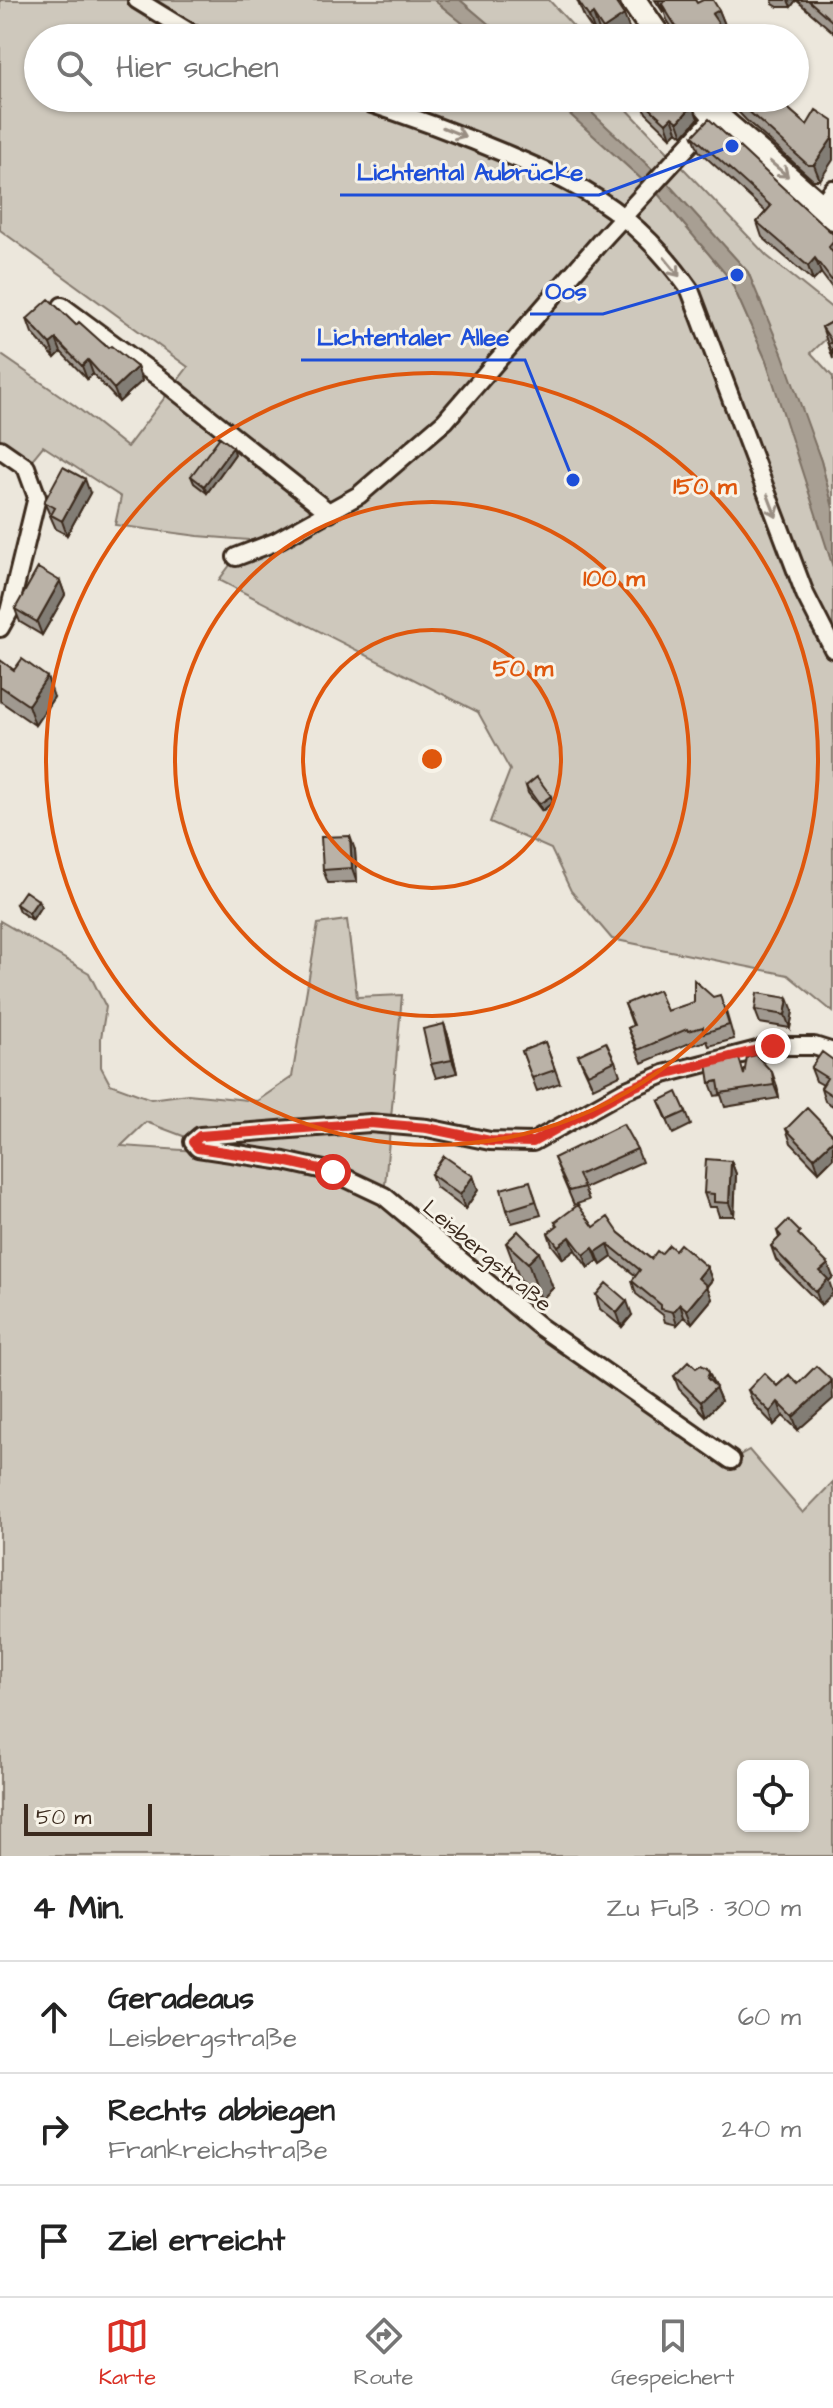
<!DOCTYPE html>
<html lang="de">
<head>
<meta charset="utf-8">
<style>
	body { margin:0; font-family:"Architects Daughter",sans-serif; background:#f6f6f6; color:#222 }
	.controls { position:absolute; right:24px; bottom:24px; display:grid; overflow:hidden; border-radius:12px; box-shadow:0 2px 6px #0004 }
	.controls button { width:72px; height:72px; display:grid; place-items:center; padding:0; border:0; border-bottom:2px solid #e0e0e0; background:#fff; color:#222; font:40px sans-serif }
	.scale { position:absolute; left:24px; bottom:20px; width:128px; box-sizing:border-box; padding-left:8px; border:4px solid #3b2a1e; border-top:0; font-size:22px; line-height:28px; white-space:nowrap; color:#3b2a1e; -webkit-text-stroke:6px #f7f3e8; paint-order:stroke }
	.stop { position:absolute; width:24px; height:24px; margin:-18px; border:6px solid #d93025; border-radius:50%; background:#fff }
	.stop.end { background:#d93025; border-color:#fff; box-shadow:0 2px 8px #0008 }
	.list { margin:0; padding:0; list-style:none }
	h2 { display:flex; justify-content:space-between; align-items:center; height:104px; margin:0; padding:0 32px; font-size:34px }
	h2 small { font-size:26px; font-weight:400; color:#767676 }
	.list li { display:grid; grid-template-columns:52px 1fr auto; gap:24px; align-items:center; box-sizing:border-box; height:112px; padding:0 32px; border-top:2px solid #e0e0e0 }
	.list b { display:block; font-size:30px; white-space:nowrap }
	.list p { margin:0; font-size:26px; white-space:nowrap; color:#767676 }
	.list em { font-size:26px; font-style:normal; color:#767676 }
	.icon { flex:none; width:44px; height:44px; fill:none; stroke:currentColor; stroke-width:2; stroke-linecap:round; stroke-linejoin:round }
	.map { position:relative; flex:none; width:833px; height:1856px; overflow:hidden }
	.search { position:absolute; background:#fff; box-shadow:0 2px 6px #0004; left:24px; right:24px; top:24px; height:88px; display:flex; align-items:center; gap:20px; box-sizing:border-box; padding:0 28px; border-radius:44px; color:#767676; font-size:30px }
	.sheet { height:440px; background:#fff }
	nav { display:flex; justify-content:space-around; align-items:center; box-sizing:border-box; height:112px; border-top:2px solid #e0e0e0; background:#fff; font-size:22px; color:#767676 }
	nav a { display:grid; justify-items:center; gap:4px }
	nav .on { color:#d93025 }
	.map>svg:first-child { display:block }
	.green { fill:#cec8bc; stroke:#84796d; stroke-width:2; fill-rule:evenodd }
	.water { fill:#a89f93; stroke:#7c7064; stroke-width:2 }
	.lines { fill:none; stroke-linecap:round; stroke-linejoin:round }
	.minor-casing { stroke:#3b2a1e; stroke-width:22 }
	.secondary-casing { stroke:#3b2a1e; stroke-width:30 }
	.minor { stroke:#f7f3e8; stroke-width:16 }
	.secondary { stroke:#f7f3e8; stroke-width:24 }
	.wall { fill:#a09990; stroke:#3b2a1e; stroke-width:2 }
	.shaded-wall { fill:#827d75; stroke:#3b2a1e; stroke-width:2 }
	.building { fill:#bab2a7; stroke:#3b2a1e; stroke-width:2 }
	.oneway { stroke:#998e83 }
	.route { stroke:#d93025; stroke-width:10 }
	.ring { fill:none; stroke:#df570d; stroke-width:4 }
	.labels { text-anchor:middle; stroke-width:6; stroke-linejoin:round; paint-order:stroke }
	.street-label { font-size:22px; fill:#3b2a1e; stroke:#f7f3e8 }
	.centre { fill:#df570d; stroke:#f7f3e8; stroke-width:4 }
	.ring-label { font-size:24px; text-anchor:middle; font-weight:bold; fill:#df570d; stroke:#f7f3e8; stroke-width:6; stroke-linejoin:round; paint-order:stroke }
	.leader { fill:none; stroke:#1d4ed8; stroke-width:3 }
	.callout-dot { fill:#1d4ed8; stroke:#f7f3e8; stroke-width:3 }
	.callout-label { font-size:24px; text-anchor:middle; font-weight:bold; fill:#1d4ed8; stroke:#f7f3e8; stroke-width:6; stroke-linejoin:round; paint-order:stroke }
</style>
</head>
<body>
<div class="map">
<svg width="833" height="1856" viewBox="0 0 833 1856">
	<rect width="100%" height="100%" fill="#ece7dc"/>
	<filter id="ink" filterUnits="userSpaceOnUse"><feTurbulence type="fractalNoise" baseFrequency=".0125" numOctaves="2"/><feDisplacementMap in="SourceGraphic" scale="16" xChannelSelector="R" yChannelSelector="G"/><feConvolveMatrix kernelMatrix="1 2 1 2 8 2 1 2 1" color-interpolation-filters="sRGB"/></filter>
	<g filter="url(#ink)">
		<path class="green" d="M0,0H434L481,38H38V98H552L659,195L730,279L766,360L802,464L833,567V1012L788,975L612,939L571,891L551,849L490,822L510,770L478,712L219,580L236,557L273,542L198,536L115,525L121,497L43,446L26,467L0,449V354L74,405L127,447L188,367L0,230Z
			M460,0H549L584,38H505Z
			M576,98H624L621,103L767,256L833,309V332L811,353L833,377V508L821,461L748,272L669,185Z
			M347,920L357,997L402,995L384,1196L432,1239L731,1460L749,1450L803,1513L833,1482V1856H0V921L89,973L106,1007L101,1038V1067L110,1084L151,1099L188,1094L257,1101L292,1077L318,924ZM146,1122L228,1153L121,1146ZM743,1766H803V1826H743Z"/>
		<path class="water" d="M434,0H460L505,38H481Z
			M552,98H576L669,185L748,272L782,353L821,461L833,508V567L766,360L730,279L659,195Z"/>
		<g class="lines">
			<defs>
				<path id="minor" d="M137,0L199,38
					M354,98C407,115 459,134 511,156C551,173 590,190 624,218C650,239 671,263 690,290L805,594L833,649
					M821,205L833,189
					M62,306L161,379L330,513
					M0,449L26,467L37,497L9,612L0,628
					M236,557L275,542L359,495L445,421L600,242L709,123
					M731,1460L539,1326L384,1196L333,1172L284,1161L198,1148L193,1142L200,1136L370,1123L427,1128L490,1141L533,1142L624,1091L664,1074L773,1046H814L833,1052"/>
				<path id="secondary" d="M633,0L659,38
					M701,98L716,116L833,217"/>
			</defs>
			<use href="#minor" class="minor-casing"/>
			<use href="#secondary" class="secondary-casing"/>
			<use href="#minor" class="minor"/>
			<use href="#secondary" class="secondary"/>
		</g>
		<path class="wall" d="M577,0H617L619,3L617,4L631,33L624,38H603L600,33L596,35L585,19Z
			M655,0H695L697,3L719,10L725,25L721,27L728,38H679L667,20L664,11L663,12Z
			M772,0H833V32L796,0L791,7H778L773,4Z
			M725,98H776L807,125L820,180H813L746,120Z
			M641,100L693,105L698,119L683,136L677,131L671,137L646,113Z
			M693,136L833,234V289L821,273L813,281L762,237L757,222L766,212L699,151Z
			M27,319L76,325L137,367L142,381L119,402L93,374L87,379L61,352L55,358L32,333Z
			M833,321V359L822,327Z
			M235,454L207,493L194,483L191,476Z
			M90,493L67,535L56,529L44,502Z
			M60,581L65,595L42,635L20,622L15,609Z
			M0,661L54,697L35,725L0,701Z
			M526,786L553,802L542,811L528,793Z
			M355,850L357,882L328,883L323,870Z
			M16,904L41,906L32,920L19,911Z
			M625,1004L667,1011L725,1008L734,1039L709,1046L707,1041L693,1045L692,1042L642,1063L628,1028L633,1026Z
			M755,1010L793,1011L790,1028L760,1023Z
			M444,1024L449,1038L457,1073L436,1078L431,1064Z
			M545,1042L560,1083L537,1091L522,1051Z
			M578,1055L615,1061L620,1075L593,1088Z
			M833,1060V1106L825,1101L821,1088L823,1085L816,1081L811,1068Z
			M744,1073L777,1086L779,1098L725,1107L721,1095L715,1096L710,1083Z
			M659,1101L686,1112L691,1125L673,1134Z
			M786,1129L833,1135V1158L819,1172L791,1143Z
			M637,1149L642,1162L584,1188L589,1200L574,1205L554,1158Z
			M731,1161L736,1174L734,1216H719L716,1207H709L704,1193Z
			M431,1174L473,1176L478,1190L465,1209L436,1187Z
			M534,1194L541,1215L512,1223L507,1210Z
			M555,1222L594,1227L619,1233L651,1259L661,1254L675,1250L707,1267L712,1280L707,1286L712,1299L692,1323L684,1317L677,1325L665,1322L663,1315L636,1294L632,1281L636,1276L612,1257L601,1265L598,1261L588,1268L575,1250L563,1259L552,1245L548,1233L557,1226Z
			M518,1231L553,1288L541,1300L520,1280L506,1243Z
			M777,1231L802,1238L833,1277L829,1281L821,1305L776,1260L771,1246L779,1238Z
			M596,1295L632,1315L622,1327L600,1309Z
			M696,1368H707L721,1401L706,1416L679,1389L674,1376Z
			M789,1375L798,1430L783,1416L774,1425L753,1403L748,1390L777,1386Z"/>
		<path class="shaded-wall" d="M658,0H680L662,4L664,11L663,12Z
			M788,0H796L791,7Z
			M719,10L725,25L718,30L712,14Z
			M593,14L600,33L596,35L589,17Z
			M624,15L631,33L624,38H606L603,29Z
			M693,105L698,119L683,136L678,122Z
			M672,117L677,131L671,137L666,123Z
			M833,137V160L820,180L814,165Z
			M815,258L821,273L813,281L808,266Z
			M56,339L61,352L55,358L50,344Z
			M88,360L93,374L87,379L82,366Z
			M137,367L142,381L119,402L114,389Z
			M233,447L235,454L207,493L204,486Z
			M85,479L90,493L67,535L62,521Z
			M60,581L65,595L42,635L37,622Z
			M47,677L54,697L35,725L28,705Z
			M551,796L553,802L542,811L539,804Z
			M350,836L355,850L357,882L352,868Z
			M38,900L41,906L32,920L29,913Z
			M788,998L793,1011L790,1028L785,1015Z
			M444,1024L449,1038L457,1073L452,1060Z
			M772,1072L777,1086L779,1098L774,1085Z
			M833,1140V1158L819,1172L814,1158Z
			M731,1161L736,1174L734,1216L729,1203Z
			M473,1176L478,1190L465,1209L460,1195Z
			M570,1237L575,1250L563,1259L558,1246Z
			M608,1244L612,1257L601,1265L596,1252Z
			M593,1248L598,1261L588,1268L584,1255Z
			M539,1252L553,1288L541,1300L528,1263Z
			M828,1264L833,1277L829,1281L833,1293L821,1305L816,1292L820,1271Z
			M707,1267L712,1280L703,1291L698,1278Z
			M707,1286L712,1299L692,1323L687,1310Z
			M627,1301L632,1315L622,1327L617,1313Z
			M680,1304L684,1317L677,1325L673,1312Z
			M709,1373L721,1401L706,1416L701,1402L707,1378Z
			M832,1381L833,1399L798,1430L793,1417Z
			M778,1402L783,1416L774,1425L770,1412Z"/>
		<path class="building" d="M579,0H614L624,15L603,29L593,14L589,17L578,1Z
			M665,0H695L697,3L703,0H713L719,10L712,14L727,36L723,38H683L662,4Z
			M808,0H833V22Z
			M640,31L645,38H634Z
			M643,98H685L693,105L678,122L672,117L666,123L641,100Z
			M734,98H776L807,125L816,110L833,121V137L814,165H808Z
			M709,119L833,234V242L829,247L833,253V282L815,258L808,266L757,222L771,206L693,136Z
			M49,299L76,325L79,322L108,348L111,346L137,367L114,389L88,360L82,366L56,339L50,344L27,319Z
			M833,321V354L828,344L831,343L830,339L822,327Z
			M220,437L233,447L204,486L191,476Z
			M63,467L85,479L62,521L51,515L55,508L44,502Z
			M38,568L60,581L37,622L15,609Z
			M22,659L47,677L28,705L0,686V660L14,670Z
			M537,777L551,796L539,804L526,786Z
			M350,836L352,868L323,870L321,837Z
			M25,891L38,900L29,913L16,904Z
			M694,980L713,997L720,995L729,1025L704,1033L703,1027L688,1031L687,1029L638,1050L628,1028L634,1025L625,1004L658,990L667,1011L694,1002Z
			M757,993L788,998L785,1015L755,1010Z
			M444,1024L452,1060L431,1064L423,1029Z
			M545,1042L555,1070L532,1078L522,1051Z
			M606,1042L615,1061L588,1074L578,1055Z
			M822,1052L833,1060V1096L821,1088L827,1078L811,1068Z
			M756,1055L772,1072L774,1085L720,1093L718,1081L710,1083L707,1064L739,1058L744,1075L747,1057Z
			M677,1092L686,1112L668,1120L659,1101Z
			M807,1108L833,1135V1140L814,1158L786,1129Z
			M623,1124L637,1149L578,1175L584,1187L569,1191L554,1158Z
			M444,1156L473,1176L460,1195L431,1174Z
			M706,1159L731,1161L729,1203L714,1202V1194L704,1193Z
			M530,1181L536,1201L507,1210L501,1189Z
			M578,1205L594,1227L608,1217L619,1233L651,1259L657,1251L661,1254L669,1245L675,1250L680,1244L707,1267L698,1278L707,1286L687,1310L680,1304L673,1312L661,1309V1305L632,1281L640,1270L608,1244L596,1252L593,1248L584,1255L570,1237L558,1246L548,1233L558,1225L555,1222Z
			M788,1220L800,1232L798,1234L828,1264L820,1271L828,1279L816,1292L771,1246L781,1236L777,1231Z
			M518,1231L539,1252L528,1263L506,1243Z
			M606,1283L627,1301L617,1313L596,1295Z
			M689,1361L696,1368L701,1365L707,1368L709,1373L707,1378L716,1387L701,1402L674,1376Z
			M816,1366L832,1381L793,1417L778,1402L770,1412L748,1390L764,1373L777,1386L789,1375L798,1384Z"/>
		<defs><path id="oneway-shaft" d="M-6 0H5M1.5-3L5.5 0L1.5 3" fill="none" stroke-width="1.6" stroke-linecap="round" stroke-linejoin="round" transform="scale(2)"/></defs>
		<g class="oneway">
			<use href="#oneway-shaft" transform="translate(454 132) rotate(22)"/>
			<use href="#oneway-shaft" transform="translate(779 169) rotate(40)"/>
			<use href="#oneway-shaft" transform="translate(672 267) rotate(51)"/>
			<use href="#oneway-shaft" transform="translate(772 506) rotate(69)"/>
		</g>
	</g>
	<g class="lines" filter="url(#ink)">
		<path class="route" d="M333,1172L284,1161L198,1148L193,1142L200,1136L370,1123L427,1128L490,1141L533,1142L624,1091L664,1074L773,1046"/>
	</g>
	<g class="ring">
		<circle cx="432" cy="759" r="129"/>
		<circle cx="432" cy="759" r="257"/>
		<circle cx="432" cy="759" r="386"/>
	</g>
	<g class="labels">
		<g class="street-label">
			<text transform="translate(488 1255) rotate(40)" y="8">Leisbergstraße</text>
		</g>
	</g>
	<circle cx="432" cy="759" r="12" class="centre"/>
	<g class="ring-label">
		<text x="705" y="494">150 m</text>
		<text x="614" y="586">100 m</text>
		<text x="523" y="676">50 m</text>
	</g>
	<path class="leader" d="M732 146L599 195H340M737 275L603 314H530M573 480L525 360H301"/>
	<g class="callout-dot">
		<circle cx="732" cy="146" r="8"/>
		<circle cx="737" cy="275" r="8"/>
		<circle cx="573" cy="480" r="8"/>
	</g>
	<g class="callout-label">
		<text x="470" y="180">Lichtental Aubrücke</text>
		<text x="566" y="299">Oos</text>
		<text x="413" y="345">Lichtentaler Allee</text>
	</g>
</svg>
<div class="controls">
<button><svg class="icon" aria-label="locate" viewBox="0 0 24 24"><circle cx="12" cy="12" r="6"/><path d="M12 2v4M12 18v4M2 12h4M18 12h4"/></svg></button>
</div>
<div class="scale">50 m</div>
<div class="stop" style="left:333px;top:1172px"></div>
<div class="stop end" style="left:773px;top:1046px"></div>
<div class="search"><svg class="icon" aria-label="search" viewBox="0 0 24 24"><circle cx="10" cy="10" r="6"/><path d="M15 15l6 6"/></svg>Hier suchen</div>
</div>
<section class="sheet">
<h2>4 Min.<small>Zu Fuß · 300 m</small></h2>
<ul class="list">
<li><svg class="icon" aria-label="ahead" viewBox="0 0 24 24"><path d="M12 20V5M6 11l6-6 6 6"/></svg><div><b>Geradeaus</b><p>Leisbergstraße</p></div><em>60 m</em></li>
<li><svg class="icon" aria-label="right" viewBox="0 0 24 24"><path d="M7 20v-9h11M14 6l5 5-5 5"/></svg><div><b>Rechts abbiegen</b><p>Frankreichstraße</p></div><em>240 m</em></li>
<li><svg class="icon" aria-label="arrive" viewBox="0 0 24 24"><path d="M6 21V4h12l-3 4 3 4H6"/></svg><div><b>Ziel erreicht</b></div></li>
</ul>
</section>
<nav>
<a class="on"><svg class="icon" aria-label="map" viewBox="0 0 24 24"><path d="M3 6l6-2 6 2 6-2v14l-6 2-6-2-6 2zM9 4v14M15 6v14"/></svg>Karte</a>
<a><svg class="icon" aria-label="directions" viewBox="0 0 24 24"><path d="M12 3l9 9-9 9-9-9zM9 14v-3h6M13 9l2 2-2 2"/></svg>Route</a>
<a><svg class="icon" aria-label="saved" viewBox="0 0 24 24"><path d="M7 4h10v16l-5-4-5 4z"/></svg>Gespeichert</a>
</nav>
</body>
</html>
